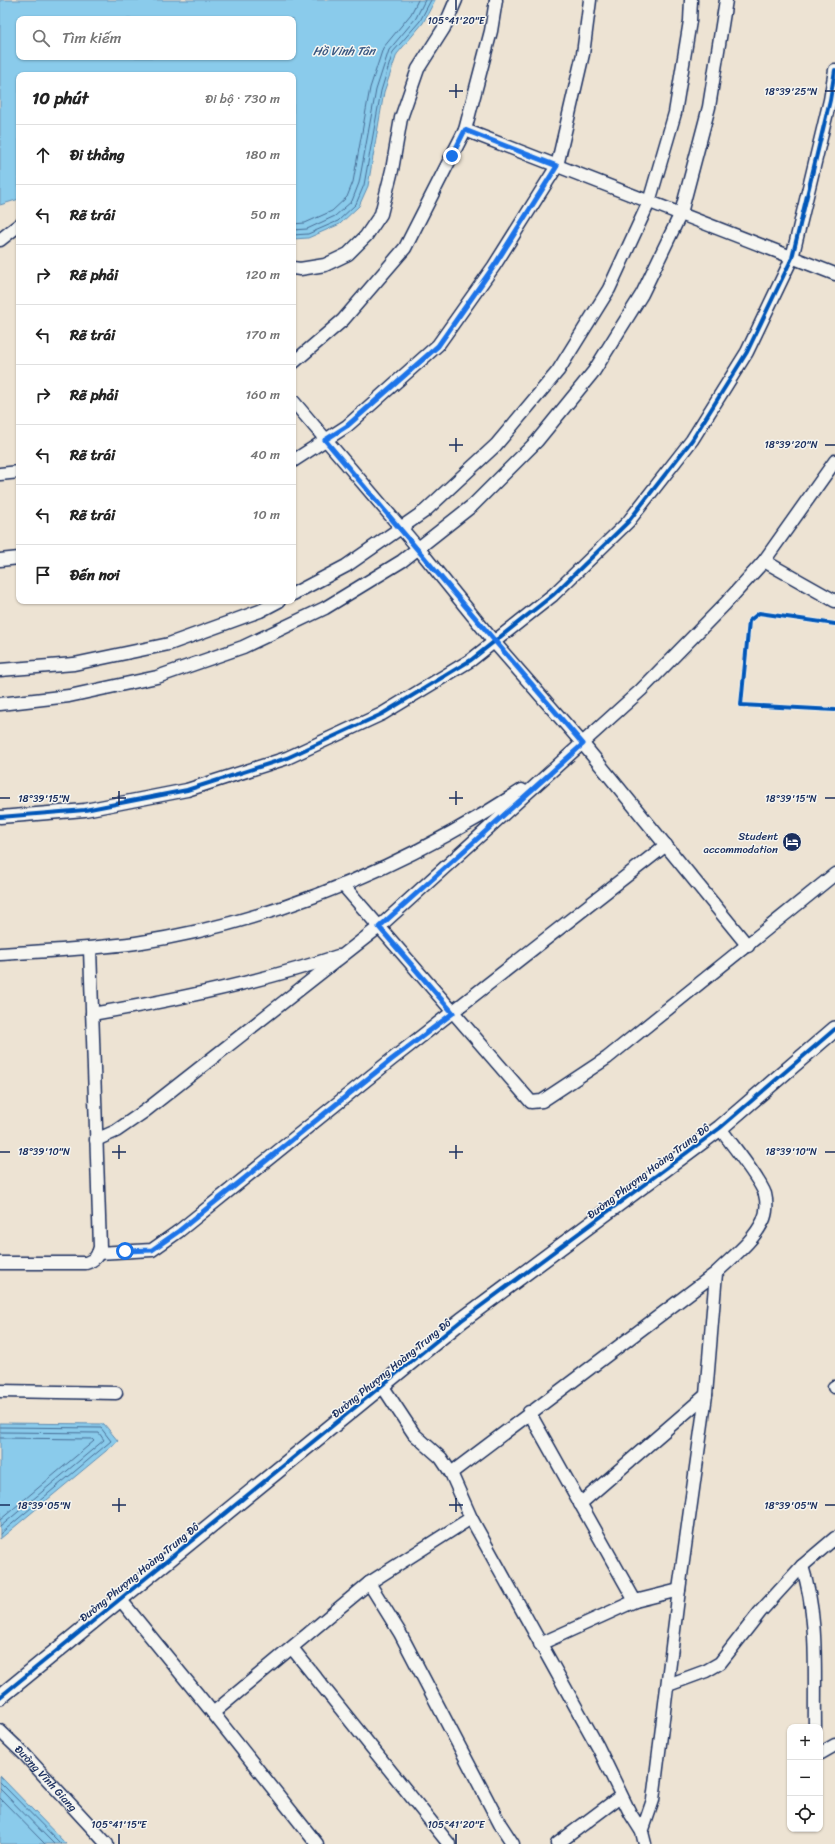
<!DOCTYPE html>
<html lang="vi">
<head>
<meta charset="utf-8">
<style>
	body { margin:0; font-family:Sriracha,sans-serif; background:#f2f2f2; color:#222 }
	.controls { position:absolute; right:12px; bottom:12px; display:grid; overflow:hidden; border-radius:8px; box-shadow:0 1px 3px #0004 }
	.controls button { width:36px; height:36px; display:grid; place-items:center; padding:0; border:0; border-bottom:1px solid #e0e0e0; background:#fff; color:#222; font:20px sans-serif }
	.stop { position:absolute; width:12px; height:12px; margin:-9px; border:3px solid #1a73e8; border-radius:50%; background:#fff }
	.stop.end { background:#1a73e8; border-color:#fff; box-shadow:0 1px 4px #0008 }
	.list { margin:0; padding:0; list-style:none }
	h2 { display:flex; justify-content:space-between; align-items:center; height:52px; margin:0; padding:0 16px; font-size:17px }
	h2 small { font-size:13px; font-weight:400; color:#767676 }
	.list li { display:grid; grid-template-columns:26px 1fr auto; gap:12px; align-items:center; box-sizing:border-box; height:60px; padding:0 16px; border-top:1px solid #e0e0e0 }
	.list b { display:block; font-size:15px; white-space:nowrap }
	.list em { font-size:13px; font-style:normal; color:#767676 }
	.icon { flex:none; width:22px; height:22px; fill:none; stroke:currentColor; stroke-width:2; stroke-linecap:round; stroke-linejoin:round }
	.map { position:relative; flex:none; width:835px; height:1844px; overflow:hidden }
	.search { position:absolute; background:#fff; box-shadow:0 1px 3px #0004; left:16px; top:16px; width:280px; height:44px; display:flex; align-items:center; gap:10px; box-sizing:border-box; padding:0 14px; border-radius:8px; color:#767676; font-size:15px }
	.panel { position:absolute; background:#fff; box-shadow:0 1px 3px #0004; left:16px; top:72px; width:280px; height:532px; border-radius:8px }
	.map>svg:first-child { display:block }
	.water { fill:#8acbeb; stroke:#5e8db3; fill-rule:evenodd }
	.lines { fill:none; stroke-linecap:round; stroke-linejoin:round }
	.shore { stroke:#476d96; stroke-width:1 }
	.minor-casing { stroke:#1b2f5e; stroke-width:15 }
	.tertiary-casing { stroke:#1b2f5e; stroke-width:18 }
	.minor { stroke:#f6f6f2; stroke-width:12 }
	.tertiary { stroke:#f6f6f2; stroke-width:15 }
	.cycleway-casing { stroke:#f6f6f2; stroke-width:6 }
	.cycleway { stroke:#0057b8; stroke-width:4 }
	.route { stroke:#1a73e8; stroke-width:5 }
	.ticks { fill:none; stroke:#1b2f5e; stroke-width:1.5 }
	.labels { text-anchor:middle; stroke-width:3; stroke-linejoin:round; paint-order:stroke }
	.poi-label { font-size:11px; fill:#1b2f5e; stroke:#f6f6f2; text-anchor:end }
	.street-label { font-size:11px; fill:#1b2f5e; stroke:#f6f6f2 }
	.water-label { font-size:12px; font-style:italic; fill:#375681; stroke:#f6f6f2 }
	.ticks-label { font-size:10px; text-anchor:middle; fill:#1b2f5e; stroke:#f6f6f2; stroke-width:3; stroke-linejoin:round; paint-order:stroke }
</style>
</head>
<body>
<div class="map">
<svg width="835" height="1844" viewBox="0 0 835 1844">
	<rect width="100%" height="100%" fill="#ede3d3"/>
	<filter id="ink" filterUnits="userSpaceOnUse"><feTurbulence type="fractalNoise" baseFrequency=".025" numOctaves="2"/><feDisplacementMap in="SourceGraphic" scale="8" xChannelSelector="R" yChannelSelector="G"/><feConvolveMatrix kernelMatrix="1 2 1 2 8 2 1 2 1" color-interpolation-filters="sRGB"/></filter>
	<g filter="url(#ink)">
		<path class="water" d="M0,0H435L423,23L397,54L384,92L368,186L359,206L340,224L308,238L293,239V75H19V199L0,205ZM19,19H293V57H19Z
			M0,1423L104,1424L118,1441L0,1539Z
			M0,1776L66,1844H0Z"/>
		<g class="lines">
			<path class="shore" d="M293,224L305,223L332,211L347,197L353,182L370,88L383,48L411,14L418,0
				M293,230L307,229L335,216L352,201L359,183L376,90L389,50L416,18L425,0
				M293,235L308,234L338,221L356,204L364,185L381,91L393,52L420,21L431,0
				M0,1427L101,1428L111,1441L0,1534
				M0,1432L99,1433L104,1440L0,1527
				M0,1438L92,1439L94,1441L0,1520
				M0,1782L61,1844
				M0,1789L54,1844
				M0,1798L45,1844"/>
			<defs>
				<g id="minor">
					<path d="M465,130L835,274"/>
					<path d="M0,240L19,225"/>
					<path d="M293,268L300,269L325,265L348,254L366,236L381,214L392,170L401,118L418,69L444,28L456,0"/>
					<path d="M293,363L343,320L405,248L465,130L491,31L496,0"/>
					<path d="M293,401L418,548L494,642L583,744L748,946"/>
					<path d="M293,461L347,426L438,345L494,266L557,166L583,54L590,0"/>
					<path d="M0,474L19,472"/>
					<path d="M0,560L19,558"/>
					<path d="M764,561L835,601"/>
					<path d="M293,594L346,566L425,511L496,445L558,371L609,289L649,202L675,113L690,21L691,0"/>
					<path d="M0,670L74,664L169,644L260,611L279,601"/>
					<path d="M0,704L69,696L157,677L243,647L325,608L402,561L473,505L537,441L594,371L642,294L681,213L709,107L726,0"/>
					<path d="M0,817L85,810L187,790L287,758L382,714L471,660L553,595L628,522L692,440L747,352L792,258L830,100L835,70"/>
					<path d="M343,885L531,1102L542,1101L607,1058L835,874"/>
					<path d="M0,954C45,951 91,949 136,943C275,922 405,866 522,790"/>
					<path d="M92,1014C175,1000 258,983 338,956"/>
					<path d="M96,1140L116,1131L145,1111L379,927L641,690L725,604L764,561L835,461"/>
					<path d="M98,1253L152,1250L179,1231L391,1060L666,845"/>
					<path d="M0,1263H86C95,1260 98,1256 100,1247L90,949"/>
					<path d="M383,1387L414,1434L441,1458L451,1473L471,1518L598,1747L630,1813L642,1832L645,1844"/>
					<path d="M834,1387H835"/>
					<path d="M0,1391L116,1393"/>
					<path d="M529,1412L635,1601"/>
					<path d="M451,1473L716,1273C732,1257 753,1242 763,1221C767,1213 767,1202 765,1194C759,1177 731,1144 720,1128"/>
					<path d="M580,1504L706,1395"/>
					<path d="M802,1566C819,1618 814,1673 815,1727"/>
					<path d="M369,1583L400,1633L500,1824L513,1844"/>
					<path d="M120,1599L213,1713L317,1844"/>
					<path d="M540,1644L635,1601L679,1590"/>
					<path d="M292,1648L449,1844"/>
					<path d="M668,1685L706,1671L720,1663L760,1612L802,1566L835,1538"/>
					<path d="M213,1713L369,1583L471,1518"/>
					<path id="s1" d="M0,1731L25,1755L107,1844"/>
					<path d="M820,1752L821,1753L835,1745"/>
					<path d="M642,1832L653,1800L679,1590L706,1395L716,1273"/>
					<path d="M557,1844L621,1796"/>
				</g>
				<path id="tertiary" d="M0,1697L462,1320L720,1128L835,1029"/>
			</defs>
			<use href="#minor" class="minor-casing"/>
			<use href="#tertiary" class="tertiary-casing"/>
			<use href="#minor" class="minor"/>
			<use href="#tertiary" class="tertiary"/>
			<defs>
				<path id="cycleway" d="M835,624L759,613L749,621L741,705L835,710
					M0,817L85,810L187,790L287,758L382,714L471,660L553,595L628,522L692,440L747,352L792,258L830,100L835,70
					M0,1697L462,1320L720,1128L835,1029"/>
			</defs>
			<use href="#cycleway" class="cycleway-casing"/>
			<use href="#cycleway" class="cycleway"/>
		</g>
	</g>
	<g class="lines" filter="url(#ink)">
		<path class="route" d="M125,1251L152,1250L179,1231L391,1060L453,1013L379,927L583,744C496,643 411,542 325,440L347,426L438,346L494,266L557,166L465,130L452,156"/>
	</g>
	<path class="ticks" d="M456,0V10M456,84V98M449,91H463M825,91H835M456,438V452M449,445H463M825,445H835M119,791V805M456,791V805M0,798H10M112,798H126M449,798H463M825,798H835M119,1145V1159M456,1145V1159M0,1152H10M112,1152H126M449,1152H463M825,1152H835M119,1498V1512M456,1498V1512M0,1505H10M112,1505H126M449,1505H463M825,1505H835M119,1834V1844M456,1834V1844"/>
	<defs>
		<symbol id="hotel-disc" viewBox="-11 -11 22 22"><circle r="9.5" fill="#1b2f5e" stroke="#f6f6f2"/><path d="M-6-4.5h1.5V1H6V5H4.5V3h-9V5H-6ZM-4 0a1.8 1.8 0 1 1 3.6 0ZM.5 0V-2.5h3Q6-2.5 6 0Z" fill="#fff"/></symbol>
	</defs>
	<g fill-rule="evenodd">
		<use href="#hotel-disc" x="781" y="831" width="22" height="22"/>
	</g>
	<g class="labels">
		<g class="poi-label">
			<text x="778" y="840">Student<tspan x="778" dy="13">accommodation</tspan></text>
		</g>
		<g class="street-label">
			<text transform="translate(648 1171) rotate(-37)" y="4">Đường Phượng Hoàng Trung Đô</text>
			<text transform="translate(391 1368) rotate(-39)" y="4">Đường Phượng Hoàng Trung Đô</text>
			<text transform="translate(139 1572) rotate(-39)" y="4">Đường Phượng Hoàng Trung Đô</text>
			<text dy="4" stroke="none"><textPath href="#s1" startOffset="66">Đường Vĩnh Giang</textPath></text>
		</g>
		<g class="water-label">
			<text x="344" y="55">Hồ Vinh Tân</text>
		</g>
	</g>
	<g class="ticks-label">
		<text x="456" y="24">105°41'20"E</text>
		<text x="791" y="95">18°39'25"N</text>
		<text x="791" y="448">18°39'20"N</text>
		<text x="44" y="802">18°39'15"N</text>
		<text x="791" y="802">18°39'15"N</text>
		<text x="44" y="1155">18°39'10"N</text>
		<text x="791" y="1155">18°39'10"N</text>
		<text x="44" y="1509">18°39'05"N</text>
		<text x="791" y="1509">18°39'05"N</text>
		<text x="119" y="1828">105°41'15"E</text>
		<text x="456" y="1828">105°41'20"E</text>
	</g>
</svg>
<div class="controls">
<button>+</button>
<button>−</button>
<button><svg class="icon" aria-label="locate" viewBox="0 0 24 24"><circle cx="12" cy="12" r="6"/><path d="M12 2v4M12 18v4M2 12h4M18 12h4"/></svg></button>
</div>
<div class="stop" style="left:125px;top:1251px"></div>
<div class="stop end" style="left:452px;top:156px"></div>
<div class="search"><svg class="icon" aria-label="search" viewBox="0 0 24 24"><circle cx="10" cy="10" r="6"/><path d="M15 15l6 6"/></svg>Tìm kiếm</div>
<section class="panel">
<h2>10 phút<small>Đi bộ · 730 m</small></h2>
<ul class="list">
<li><svg class="icon" aria-label="ahead" viewBox="0 0 24 24"><path d="M12 20V5M6 11l6-6 6 6"/></svg><div><b>Đi thẳng</b></div><em>180 m</em></li>
<li><svg class="icon" aria-label="left" viewBox="0 0 24 24"><path d="M17 20v-9H6M10 6l-5 5 5 5"/></svg><div><b>Rẽ trái</b></div><em>50 m</em></li>
<li><svg class="icon" aria-label="right" viewBox="0 0 24 24"><path d="M7 20v-9h11M14 6l5 5-5 5"/></svg><div><b>Rẽ phải</b></div><em>120 m</em></li>
<li><svg class="icon" aria-label="left" viewBox="0 0 24 24"><path d="M17 20v-9H6M10 6l-5 5 5 5"/></svg><div><b>Rẽ trái</b></div><em>170 m</em></li>
<li><svg class="icon" aria-label="right" viewBox="0 0 24 24"><path d="M7 20v-9h11M14 6l5 5-5 5"/></svg><div><b>Rẽ phải</b></div><em>160 m</em></li>
<li><svg class="icon" aria-label="left" viewBox="0 0 24 24"><path d="M17 20v-9H6M10 6l-5 5 5 5"/></svg><div><b>Rẽ trái</b></div><em>40 m</em></li>
<li><svg class="icon" aria-label="left" viewBox="0 0 24 24"><path d="M17 20v-9H6M10 6l-5 5 5 5"/></svg><div><b>Rẽ trái</b></div><em>10 m</em></li>
<li><svg class="icon" aria-label="arrive" viewBox="0 0 24 24"><path d="M6 21V4h12l-3 4 3 4H6"/></svg><div><b>Đến nơi</b></div></li>
</ul>
</section>
</div>
</body>
</html>
